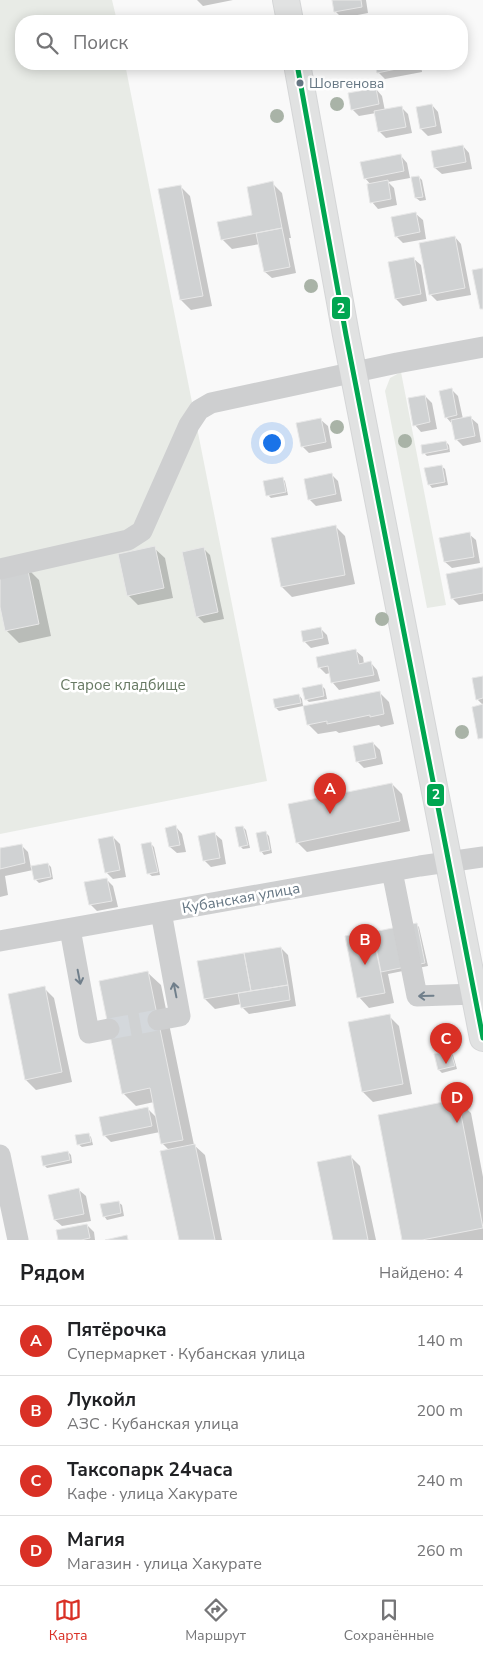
<!DOCTYPE html>
<html lang="ru">
<head>
<meta charset="utf-8">
<style>
	body { margin:0; font-family:"Nunito Sans",sans-serif; background:#f6f6f6; color:#202124 }
	.you { position:absolute; left:271px; top:442px; width:18px; height:18px; margin:-12px; border:4px solid #fff; border-radius:50%; background:#1a73e8; box-shadow:0 0 0 8px #1a73e833 }
	.badge { display:grid; place-items:center; width:32px; height:32px; border-radius:50%; background:#d93025; color:#fff; font-size:16px; font-weight:700 }
	.pin { position:absolute; translate:-50% -41px; filter:drop-shadow(0 1px 2px #0008) }
	.pin::after { content:''; position:absolute; top:26px; width:18px; height:15px; background:inherit; clip-path:polygon(0 0,100% 0,50% 100%) }
	.list { margin:0; padding:0; list-style:none }
	h2 { display:flex; justify-content:space-between; align-items:center; height:65px; margin:0; padding:0 20px; font-size:21px }
	h2 small { font-size:16px; font-weight:400; color:#757577 }
	.list li { display:grid; grid-template-columns:32px 1fr auto; gap:15px; align-items:center; box-sizing:border-box; height:70px; padding:0 20px; border-top:1px solid #e0e0e0 }
	.list b { display:block; font-size:19px; white-space:nowrap }
	.list p { margin:0; font-size:16px; white-space:nowrap; color:#757577 }
	.list em { font-size:16px; font-style:normal; color:#757577 }
	.icon { flex:none; width:28px; height:28px; fill:none; stroke:currentColor; stroke-width:2; stroke-linecap:round; stroke-linejoin:round }
	.map { position:relative; flex:none; width:483px; height:1240px; overflow:hidden }
	.search { position:absolute; background:#fff; box-shadow:0 2px 12px #0003; left:15px; right:15px; top:15px; height:55px; display:flex; align-items:center; gap:12px; box-sizing:border-box; padding:0 18px; border-radius:20px; color:#757577; font-size:19px }
	.sheet { height:345px; background:#fff }
	nav { display:flex; justify-content:space-around; align-items:center; box-sizing:border-box; height:70px; border-top:1px solid #e0e0e0; background:#fff; font-size:14px; color:#757577 }
	nav a { display:grid; justify-items:center; gap:2px }
	nav .on { color:#d93025 }
	.map>svg:first-child { display:block }
	.green { fill:#e8ebe6 }
	.shadow { fill:#0003 }
	.building { fill:#d0d2d3; stroke:#e8e8e8 }
	.lines { fill:none; stroke-linecap:round; stroke-linejoin:round }
	.minor-tunnel { stroke:#d4d8dc; stroke-width:21; stroke-dasharray:21 11; stroke-linecap:butt }
	.major-casing { stroke:#d5d6d7; stroke-width:28 }
	.minor { stroke:#cecfd0; stroke-width:21 }
	.major { stroke:#e1e2e2; stroke-width:26 }
	.bus-1-casing { stroke:#fff; stroke-width:9 }
	.bus-1 { stroke:#00a651; stroke-width:5 }
	.tree { fill:#a9b3a7 }
	.oneway { stroke:#707f8b }
	.bus-dot { fill:#657683; stroke:#fff; stroke-width:2 }
	.labels { text-anchor:middle; stroke-width:5; stroke-linejoin:round; paint-order:stroke }
	.bus-label { font-size:14px; fill:#657683; stroke:#fff; text-anchor:start }
	.park-label { font-size:15px; fill:#687a64; stroke:#fff }
	.street-label { font-size:15px; fill:#657683; stroke:#fff }
	.line-badge { stroke:#fff; stroke-width:2 }
	.badge-label { font-size:14px; text-anchor:middle; font-weight:bold; fill:#fff }
</style>
</head>
<body>
<div class="map">
<svg width="483" height="1240" viewBox="0 0 483 1240">
	<rect width="100%" height="100%" fill="#f9f9f9"/>
	<path class="green" d="M0,0H112L117,21H21V64H125L267,781L0,834Z
		M401,372L446,605L427,608L385,391L390,378Z"/>
	<path class="shadow" d="M197,0H233L203,6Z
		M333,0H366L368,13L342,18L335,11Z
		M376,64H421L422,72L385,79L378,72Z
		M376,89L382,96L385,111L402,108L408,114L412,133L386,138L379,131L376,113L359,116L352,109Z
		M432,105L438,112L442,133L428,136L421,129Z
		M463,146L469,153L472,169L442,174L435,168Z
		M401,156L407,163L410,178L388,182L394,188L397,205L378,209L372,202L371,185L365,178Z
		M419,177L422,180L426,200L420,201L416,198Z
		M272,183L282,193L291,238H289L296,273L272,278L265,272L260,244L232,249L222,239L254,216Z
		M180,186L190,196L212,306L191,310L181,300Z
		M416,214L423,220L426,239L403,243L396,236Z
		M455,237L461,244L471,295L437,301L430,294Z
		M414,259L421,265L427,301L403,306L396,299L389,263Z
		M451,389L458,396L463,419L471,418L478,424L481,442L463,446L456,439L453,425L446,417Z
		M425,396L432,403L437,429L421,432L415,425Z
		M321,420L328,426L332,448L309,453L302,446Z
		M446,442L449,445L450,452L427,456L424,453Z
		M441,466L445,469L448,485L432,488L429,484Z
		M331,474L338,481L342,501L316,506L309,499Z
		M282,478L285,481L288,495L271,498L268,495Z
		M335,526L345,536L355,584L292,597L282,587Z
		M469,534L476,540L480,563L452,568L445,562Z
		M154,548L165,558L173,598L138,605L128,595Z
		M203,548L210,555L224,619L204,623L197,616Z
		M26,567L39,580L51,636L19,643L6,630L0,601Z
		M483,568V601L459,605L452,598Z
		M320,628L327,635L329,644L311,648L304,641Z
		M356,651L363,657L364,664L371,663L377,670L380,681L339,690L333,683L330,673L326,674L319,667Z
		M483,677V705L477,699Z
		M322,686L325,689L327,699L309,702L306,699Z
		M379,692L389,702L394,724L381,727L379,725L339,733L336,731L318,734L308,724Z
		M299,695L302,699L303,706L279,711L276,708Z
		M373,743L380,750L383,764L364,768L357,761Z
		M392,784L402,794L410,831L307,852L297,842Z
		M176,827L182,834L186,852L177,853L170,847Z
		M243,827L246,830L250,848L243,849L240,846Z
		M266,833L269,836L272,853L264,855L261,851Z
		M215,834L222,840L226,864L211,867L204,860Z
		M113,837L120,844L126,877L113,879L106,872Z
		M151,844L154,847L160,875L152,876L148,873Z
		M21,845L28,852L31,868L48,864L51,867L53,879L39,883L35,879L33,870L5,876L8,895L0,897V850Z
		M106,879L113,886L118,907L97,911L90,904Z
		M416,924L419,927L428,966L388,974L394,1003L369,1008L359,997L372,932L373,934Z
		M281,948L288,955L296,1006L249,1014L242,1007L241,1004L215,1009L205,999Z
		M148,973L161,985L194,1145L205,1155L222,1240H180L169,1150L162,1143L160,1132L111,1142L104,1135L148,1109L157,1118L154,1102L136,1106L123,1093Z
		M44,988L54,998L72,1082L36,1090L26,1080Z
		M389,1016L399,1026L412,1094L373,1102L363,1092Z
		M450,1052L453,1055L457,1069L442,1073L439,1070Z
		M458,1101L471,1113L483,1177V1240H403Z
		M88,1134L91,1137L93,1145L82,1147L78,1144Z
		M68,1152L71,1155L72,1163L47,1168L44,1165Z
		M350,1156L360,1166L376,1240H335Z
		M79,1190L86,1196L91,1221L62,1226L55,1220Z
		M118,1202L122,1205L124,1216L107,1220L104,1216Z
		M87,1225L94,1232L95,1240H60Z"/>
	<path class="building" d="M332,0H361L362,7L334,12Z
		M375,64H416V65L377,73Z
		M376,88L379,104L351,110L348,93Z
		M432,104L436,126L420,129L416,107Z
		M402,106L406,127L378,132L374,111Z
		M463,145L466,162L434,168L431,151Z
		M401,154L404,171L364,179L360,162Z
		M419,176L423,197L415,198L411,177Z
		M388,180L391,199L370,203L367,184Z
		M273,181L282,228L221,240L217,222L252,215L247,187Z
		M181,185L203,296L180,300L158,189Z
		M416,212L420,232L395,237L391,217Z
		M282,228L290,267L264,272L256,233Z
		M455,236L465,288L429,295L419,243Z
		M414,257L421,294L395,299L388,262Z
		M483,268V309H480L472,270Z
		M452,388L457,415L445,418L439,391Z
		M425,395L430,422L413,426L408,398Z
		M471,416L475,436L455,440L451,420Z
		M321,418L326,442L301,447L296,423Z
		M446,441L448,449L422,454L421,445Z
		M442,465L445,482L428,485L424,468Z
		M332,473L336,494L308,500L304,479Z
		M283,477L286,492L266,496L263,481Z
		M336,525L345,575L281,587L271,538Z
		M470,532L474,557L444,562L439,538Z
		M155,546L164,588L127,596L118,554Z
		M204,547L218,612L196,617L182,552Z
		M27,566L39,624L5,631L0,607V571Z
		M483,567V593L451,599L446,574Z
		M321,627L323,638L303,642L301,631Z
		M356,649L359,664L371,661L374,675L331,683L328,666L318,668L316,657Z
		M483,676V698L476,700L472,678Z
		M322,684L324,696L305,700L302,688Z
		M380,691L384,714L370,717V715L327,724V721L307,725L303,706Z
		M299,694L301,703L275,708L273,699Z
		M483,704V738L478,739L472,707Z
		M373,742L376,758L356,762L353,746Z
		M392,783L400,821L296,843L288,804Z
		M176,825L180,845L169,847L165,828Z
		M243,826L248,845L239,847L235,827Z
		M266,831L270,850L260,852L256,833Z
		M215,832L220,858L203,861L198,836Z
		M113,836L120,870L105,873L98,839Z
		M151,842L158,872L147,874L141,844Z
		M22,844L25,863L0,869V848Z
		M48,863L51,877L34,880L31,866Z
		M107,878L112,901L89,905L84,882Z
		M417,923L425,963L381,972L373,932Z
		M372,931L385,993L357,998L345,936Z
		M281,947L288,985L251,991L244,953Z
		M244,953L251,991L204,999L197,961Z
		M148,971L183,1140L161,1144L150,1088L122,1094L99,981Z
		M288,985L290,1000L241,1008L238,993Z
		M45,986L62,1072L25,1080L8,994Z
		M390,1014L403,1084L362,1092L348,1022Z
		M450,1050L455,1066L438,1070L434,1054Z
		M458,1099L483,1228L422,1240H402L378,1115Z
		M148,1107L152,1126L103,1136L99,1117Z
		M89,1133L91,1142L77,1145L75,1135Z
		M195,1144L215,1240H179L160,1151Z
		M68,1151L70,1160L43,1166L41,1156Z
		M351,1155L368,1240H333L317,1162Z
		M79,1188L84,1214L54,1220L48,1195Z
		M119,1201L121,1213L103,1217L100,1204Z
		M87,1224L90,1238L81,1240H58L56,1230Z
		M127,1235L128,1240H105Z"/>
	<g class="lines">
		<path class="minor-tunnel" d="M109,1029L158,1020"/>
		<defs>
			<path id="major" d="M286,0L290,21
				M297,64L346,335L483,1038"/>
		</defs>
		<use href="#major" class="major-casing"/>
		<path class="minor" d="M0,569L128,540L142,531L189,425L199,410L211,403L397,363L483,347
			M392,871L417,996L475,994
			M70,929L89,1033L109,1029
			M0,941L420,866L483,857
			M158,1020L180,1016L161,912
			M0,1155L18,1240"/>
		<use href="#major" class="major"/>
		<defs>
			<path id="bus-1" d="M297,64L346,335L483,1038"/>
		</defs>
		<use href="#bus-1" class="bus-1-casing"/>
		<use href="#bus-1" class="bus-1"/>
	</g>
	<g class="tree">
		<circle cx="337" cy="104" r="7"/>
		<circle cx="277" cy="116" r="7"/>
		<circle cx="311" cy="286" r="7"/>
		<circle cx="337" cy="427" r="7"/>
		<circle cx="405" cy="441" r="7"/>
		<circle cx="382" cy="619" r="7"/>
		<circle cx="462" cy="732" r="7"/>
	</g>
	<defs><path id="oneway-shaft" d="M-6 0H5M1.5-3L5.5 0L1.5 3" fill="none" stroke-width="1.6" stroke-linecap="round" stroke-linejoin="round" transform="scale(1.25)"/></defs>
	<g class="oneway">
		<use href="#oneway-shaft" transform="translate(79 977) rotate(79)"/>
		<use href="#oneway-shaft" transform="translate(175 990) rotate(-101)"/>
		<use href="#oneway-shaft" transform="translate(426 996) rotate(179)"/>
	</g>
	<circle class="bus-dot" cx="300" cy="83" r="4.5"/>
	<g class="labels">
		<g class="bus-label">
			<text x="309" y="88">Шовгенова</text>
		</g>
		<g class="park-label">
			<text x="123" y="690">Старое кладбище</text>
		</g>
		<g class="street-label">
			<text transform="translate(241 898) rotate(-10)" y="5">Кубанская улица</text>
		</g>
	</g>
	<g class="line-badge">
		<rect x="331" y="296" width="20" height="24" rx="5" fill="#00a651"/>
		<rect x="426" y="783" width="19" height="24" rx="5" fill="#00a651"/>
	</g>
	<g class="badge-label">
		<text x="341" y="313">2</text>
		<text x="436" y="799">2</text>
	</g>
</svg>
<div class="you"></div>
<div class="pin badge" style="left:330px;top:814px">A</div>
<div class="pin badge" style="left:365px;top:965px">B</div>
<div class="pin badge" style="left:446px;top:1064px">C</div>
<div class="pin badge" style="left:457px;top:1123px">D</div>
<div class="search"><svg class="icon" aria-label="search" viewBox="0 0 24 24"><circle cx="10" cy="10" r="6"/><path d="M15 15l6 6"/></svg>Поиск</div>
</div>
<section class="sheet">
<h2>Рядом<small>Найдено: 4</small></h2>
<ul class="list">
<li><span class="badge">A</span><div><b>Пятёрочка</b><p>Супермаркет · Кубанская улица</p></div><em>140 m</em></li>
<li><span class="badge">B</span><div><b>Лукойл</b><p>АЗС · Кубанская улица</p></div><em>200 m</em></li>
<li><span class="badge">C</span><div><b>Таксопарк 24часа</b><p>Кафе · улица Хакурате</p></div><em>240 m</em></li>
<li><span class="badge">D</span><div><b>Магия</b><p>Магазин · улица Хакурате</p></div><em>260 m</em></li>
</ul>
</section>
<nav>
<a class="on"><svg class="icon" aria-label="map" viewBox="0 0 24 24"><path d="M3 6l6-2 6 2 6-2v14l-6 2-6-2-6 2zM9 4v14M15 6v14"/></svg>Карта</a>
<a><svg class="icon" aria-label="directions" viewBox="0 0 24 24"><path d="M12 3l9 9-9 9-9-9zM9 14v-3h6M13 9l2 2-2 2"/></svg>Маршрут</a>
<a><svg class="icon" aria-label="saved" viewBox="0 0 24 24"><path d="M7 4h10v16l-5-4-5 4z"/></svg>Сохранённые</a>
</nav>
</body>
</html>
